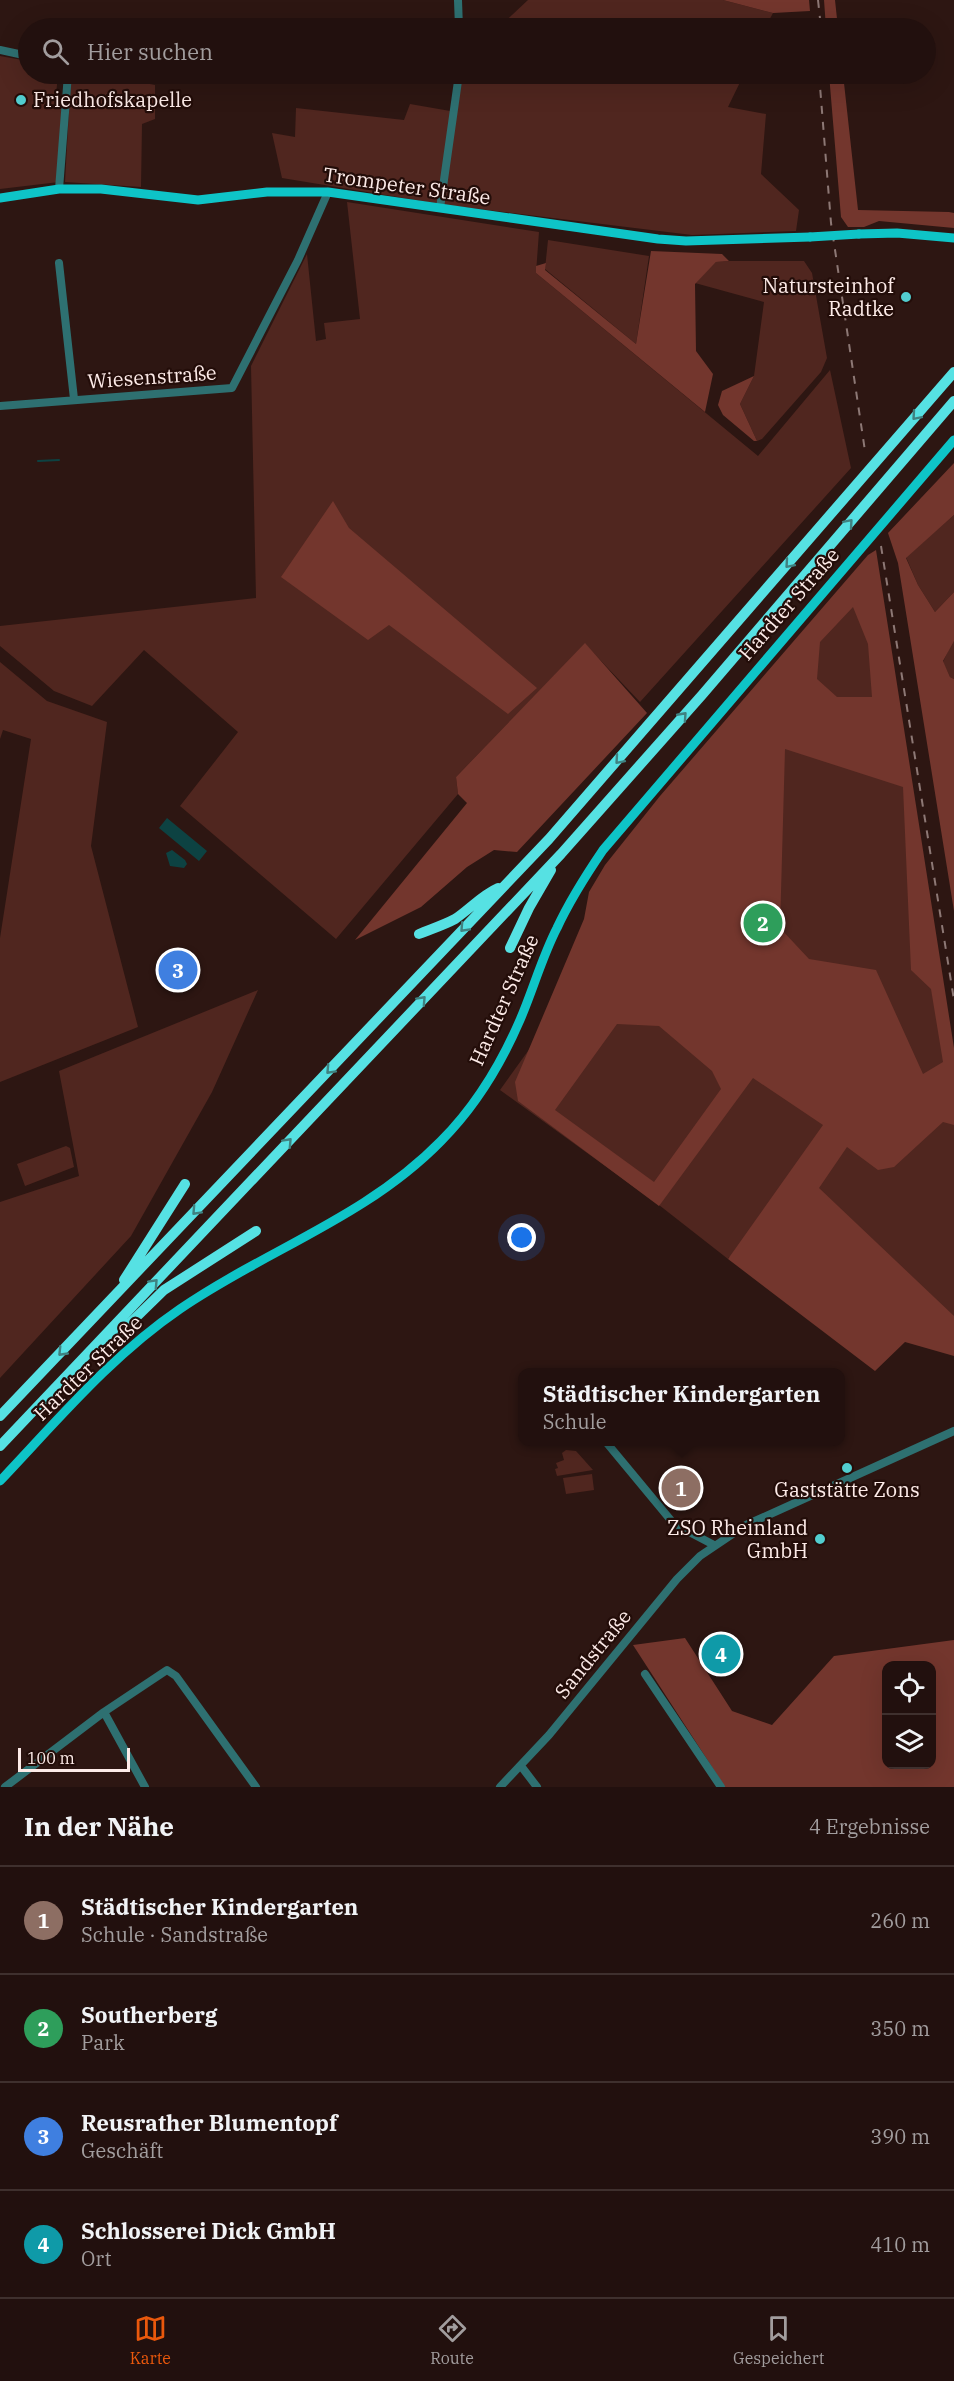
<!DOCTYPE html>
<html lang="de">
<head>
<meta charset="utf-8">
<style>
	body { margin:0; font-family:"IBM Plex Serif",serif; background:#2a1917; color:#f1f3f6 }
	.controls { position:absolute; right:18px; bottom:18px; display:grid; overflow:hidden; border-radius:12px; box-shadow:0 6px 24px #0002 }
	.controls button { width:54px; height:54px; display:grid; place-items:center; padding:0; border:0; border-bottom:2px solid #3f302e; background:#22100e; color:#f1f3f6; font:30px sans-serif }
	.scale { position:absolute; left:18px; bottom:15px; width:112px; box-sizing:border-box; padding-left:6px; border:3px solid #fdebe8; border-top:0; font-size:16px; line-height:21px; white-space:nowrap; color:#fdebe8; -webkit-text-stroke:4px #230d09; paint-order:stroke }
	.you { position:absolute; left:522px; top:1238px; width:21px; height:21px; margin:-15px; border:4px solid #fff; border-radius:50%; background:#1a73e8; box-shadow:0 0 0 9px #1a73e833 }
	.badge { display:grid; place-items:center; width:39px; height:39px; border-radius:50%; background:#ea580c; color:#fff; font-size:20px; font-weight:700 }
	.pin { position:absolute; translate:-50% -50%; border:3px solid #fff; box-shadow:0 2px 6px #0006 }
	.popup { position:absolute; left:518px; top:1368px; width:327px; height:78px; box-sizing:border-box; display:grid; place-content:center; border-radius:12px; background:#22100e; filter:drop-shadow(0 2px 4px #0005); font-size:20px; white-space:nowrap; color:#a29d9e }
	.popup b { font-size:22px; color:#f1f3f6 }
	.popup::after { content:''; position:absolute; left:50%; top:100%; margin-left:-12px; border:12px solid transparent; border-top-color:#22100e }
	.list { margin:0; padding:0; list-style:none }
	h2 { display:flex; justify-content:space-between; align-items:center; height:78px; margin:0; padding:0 24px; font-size:26px }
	h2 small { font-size:20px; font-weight:400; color:#a29d9e }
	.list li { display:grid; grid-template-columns:39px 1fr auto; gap:18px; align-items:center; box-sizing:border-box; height:108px; padding:0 24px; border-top:2px solid #3f302e }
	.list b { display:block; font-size:22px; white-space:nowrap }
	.list p { margin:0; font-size:20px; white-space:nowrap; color:#a29d9e }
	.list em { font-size:20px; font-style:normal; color:#a29d9e }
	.icon { flex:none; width:33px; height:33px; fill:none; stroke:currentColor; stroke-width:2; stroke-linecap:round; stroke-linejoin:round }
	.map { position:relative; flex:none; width:954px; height:1787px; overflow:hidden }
	.search { position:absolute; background:#22100e; box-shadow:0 6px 24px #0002; left:18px; right:18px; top:18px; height:66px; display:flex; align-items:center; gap:15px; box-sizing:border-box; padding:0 21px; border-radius:33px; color:#a29d9e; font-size:22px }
	.sheet { height:510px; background:#22100e }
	nav { display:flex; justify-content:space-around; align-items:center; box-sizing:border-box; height:84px; border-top:2px solid #3f302e; background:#22100e; font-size:16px; color:#a29d9e }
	nav a { display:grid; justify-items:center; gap:3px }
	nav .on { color:#ea580c }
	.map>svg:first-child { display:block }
	.green { fill:#50261f }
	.forest { fill:#73362d; fill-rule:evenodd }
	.water { fill:#0d4242 }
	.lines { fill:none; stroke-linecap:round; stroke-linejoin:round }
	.stream { stroke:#0d4242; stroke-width:2 }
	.minor { stroke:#2e7071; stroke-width:8 }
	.major { stroke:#0ec4c7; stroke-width:9 }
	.highway { stroke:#56e1e3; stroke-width:10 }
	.rail { stroke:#8d7875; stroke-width:2; stroke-dasharray:8 8; stroke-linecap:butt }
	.major-bridge { stroke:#0ec4c7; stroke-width:9 }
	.oneway { stroke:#3f8281 }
	.poi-dot { fill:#52cdcf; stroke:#230d09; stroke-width:2 }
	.labels { text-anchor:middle; stroke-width:4.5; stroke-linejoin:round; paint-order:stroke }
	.poi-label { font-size:20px; fill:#fdebe8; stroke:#230d09; text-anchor:end }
	.street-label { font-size:20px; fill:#fdebe8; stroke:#230d09 }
</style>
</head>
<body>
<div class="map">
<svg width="954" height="1787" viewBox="0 0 954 1787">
	<rect width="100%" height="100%" fill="#2d1612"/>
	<path class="green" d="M528,0H723L773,13L765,28H498Z
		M0,56L28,61V74H58L56,95L62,102L59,182L0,189Z
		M71,74H99L155,85V119L142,124L141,187L65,182Z
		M463,74H744L728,107L766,114L761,174L799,210L796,231L692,235L446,205L282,178L272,133L295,137L296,108L404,120L410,104L456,112Z
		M347,202L539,232L536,273L758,456L830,370L851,468L640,702L585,644L456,777L458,794L336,939L180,806L238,732L144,650L92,706L54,691L0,646V626L256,598L251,366L307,254L316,341L326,339L324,323L360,319Z
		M548,240L649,256L636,344L545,269Z
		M729,261H804L812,273L827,358L821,372L762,439L757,441L740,404L754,376L764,302L695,283L716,262Z
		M954,515V592L935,612L918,585L906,557Z
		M877,566L954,1072V1322L729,1257L728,1259L659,1205L500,1090L597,955L594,891Z
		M954,641V679L950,677L943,662L952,642Z
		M0,662L47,701L107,722L91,846L138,1027L0,1082V938L31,739L3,730L0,739Z
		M258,990L212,1092L131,1236L0,1378V1202L79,1176L59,1071Z
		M66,1146L70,1148L74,1167L25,1186L17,1164Z
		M566,1450L576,1451L593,1470L557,1476L555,1469L558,1468L556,1463L564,1460L562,1453Z
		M592,1474L594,1490L566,1494L563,1478Z"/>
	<path class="forest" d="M723,0H809L810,11L773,13Z
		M824,0H835L838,28H826Z
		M829,74H843L858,210L949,212L954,213V228L879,221L864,227H848L841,217Z
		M651,251L722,254L729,261L716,262L695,284L696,351L713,374L705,412L536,273V266L546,263L545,270L636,344Z
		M754,376L740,404L757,441H754L723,415L718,405L722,391Z
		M954,463V515L906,558L918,585L935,612L954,592V641L943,661L950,677L954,679V911L898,563L888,533Z
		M333,501L349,528L537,688L508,714L389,625L368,640L281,577Z
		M876,550L954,1048V1125L943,1122L894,1167L878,1170L847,1147L819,1188L954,1316V1356L905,1342L875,1371L728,1259L823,1125L753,1078L659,1206L518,1101L515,1082L584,919L589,892L605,865L660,796L868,555ZM853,607L868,644L872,697H837L817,679L820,642ZM785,749L903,787L911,970L931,989L943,1062L923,1074L876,970L809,959L780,928ZM617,1024L659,1026L712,1071L721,1089L654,1182L555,1110Z
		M585,643L647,713L517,852L494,850L467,867L421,907L355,940L467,803L458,794L456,777Z
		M685,1638L732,1711L772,1725L834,1656L954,1640V1787H725L633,1645ZM886,1666H932V1764H886Z"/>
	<path class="water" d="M167,818L207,851L199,861L159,828Z
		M172,850L185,860L187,864L184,868L170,866L166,853Z"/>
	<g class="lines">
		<path class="stream" d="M38,461L59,460"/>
		<path class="minor" d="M458,0L459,28
			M0,50L28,56
			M124,74L153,79L180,74
			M59,189L68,74
			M440,208L459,74
			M59,263L74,399
			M0,406L232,388L298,260L328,192
			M606,1442L674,1524L714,1545
			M645,1674L721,1787
			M104,1712L145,1787
			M521,1766L537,1787
			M5,1787L104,1712L167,1670L176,1676L256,1787
			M500,1787L549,1735L677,1579L700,1556L746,1525L954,1431"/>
		<path class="major" d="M0,198L59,189H101L198,200L267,192H328L658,239L686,241L810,237
			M859,234L897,233L954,238
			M0,1481C57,1421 111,1356 180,1309C266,1250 367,1217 441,1141C475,1107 501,1064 520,1020C533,990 542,957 557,928C570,900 586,875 603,850L954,440"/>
		<path class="highway" d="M419,934C431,929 444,925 455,919C470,909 482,895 498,888
			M510,948L529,908L551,870
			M124,1280L185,1184
			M102,1340L120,1333L164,1290L256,1231
			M0,1416L549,839L954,372
			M0,1446L561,854L702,695L954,401"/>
		<path class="rail" d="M818,0L821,28
			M819,74L831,223L865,451
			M881,546L954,1000"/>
		<path class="major-bridge" d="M810,237L859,234"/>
	</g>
	<defs><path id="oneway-chevron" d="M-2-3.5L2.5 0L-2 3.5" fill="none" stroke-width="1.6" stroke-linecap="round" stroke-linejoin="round" transform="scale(1.5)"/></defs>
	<g class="oneway">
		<use href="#oneway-chevron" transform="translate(916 416) rotate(131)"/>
		<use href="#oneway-chevron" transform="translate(849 523) rotate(-49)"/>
		<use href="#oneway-chevron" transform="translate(789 564) rotate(131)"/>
		<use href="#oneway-chevron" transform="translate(683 716) rotate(-48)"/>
		<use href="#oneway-chevron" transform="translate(619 760) rotate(131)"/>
		<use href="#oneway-chevron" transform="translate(464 928) rotate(133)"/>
		<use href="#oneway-chevron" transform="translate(422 1000) rotate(-47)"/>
		<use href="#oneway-chevron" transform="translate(330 1070) rotate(133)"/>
		<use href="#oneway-chevron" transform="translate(288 1142) rotate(-47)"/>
		<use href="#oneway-chevron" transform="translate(196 1211) rotate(133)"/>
		<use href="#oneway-chevron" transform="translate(154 1283) rotate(-47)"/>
		<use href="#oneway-chevron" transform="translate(62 1352) rotate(134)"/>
	</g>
	<g class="poi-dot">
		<circle cx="21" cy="100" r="6"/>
		<circle cx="906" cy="297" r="6"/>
		<circle cx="847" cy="1468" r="6"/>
		<circle cx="820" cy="1539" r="6"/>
	</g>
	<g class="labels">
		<g class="poi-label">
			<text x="33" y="107" text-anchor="start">Friedhofskapelle</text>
			<text x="894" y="293">Natursteinhof<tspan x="894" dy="23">Radtke</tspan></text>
			<text x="847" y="1497" text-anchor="middle">Gaststätte Zons</text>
			<text x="808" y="1535">ZSO Rheinland<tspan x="808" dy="23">GmbH</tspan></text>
		</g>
		<g class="street-label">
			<text transform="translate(407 186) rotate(8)" y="7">Trompeter Straße</text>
			<text transform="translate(152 377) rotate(-4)" y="7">Wiesenstraße</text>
			<text transform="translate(789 604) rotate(-49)" y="7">Hardter Straße</text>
			<text transform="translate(504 1000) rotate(-66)" y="7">Hardter Straße</text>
			<text transform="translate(88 1368) rotate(-44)" y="7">Hardter Straße</text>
			<text transform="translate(593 1654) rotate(-51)" y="7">Sandstraße</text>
		</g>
	</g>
</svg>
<div class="controls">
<button><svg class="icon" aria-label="locate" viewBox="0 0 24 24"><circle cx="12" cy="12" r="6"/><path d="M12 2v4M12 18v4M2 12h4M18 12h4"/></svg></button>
<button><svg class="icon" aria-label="layers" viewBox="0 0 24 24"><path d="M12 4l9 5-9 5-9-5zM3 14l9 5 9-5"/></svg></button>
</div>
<div class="scale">100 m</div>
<div class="you"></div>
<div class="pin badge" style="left:681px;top:1488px;background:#8d6e63">1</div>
<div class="popup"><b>Städtischer Kindergarten</b>Schule</div>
<div class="pin badge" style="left:763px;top:923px;background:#2e9e5b">2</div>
<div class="pin badge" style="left:178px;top:970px;background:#3f7fe0">3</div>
<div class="pin badge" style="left:721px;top:1654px;background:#0f9aa8">4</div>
<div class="search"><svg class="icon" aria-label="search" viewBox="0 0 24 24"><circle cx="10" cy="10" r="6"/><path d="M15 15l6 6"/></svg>Hier suchen</div>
</div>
<section class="sheet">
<h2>In der Nähe<small>4 Ergebnisse</small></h2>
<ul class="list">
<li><span class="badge" style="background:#8d6e63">1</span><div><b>Städtischer Kindergarten</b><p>Schule · Sandstraße</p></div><em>260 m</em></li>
<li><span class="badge" style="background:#2e9e5b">2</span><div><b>Southerberg</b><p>Park</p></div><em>350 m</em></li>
<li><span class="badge" style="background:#3f7fe0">3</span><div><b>Reusrather Blumentopf</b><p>Geschäft</p></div><em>390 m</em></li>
<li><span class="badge" style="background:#0f9aa8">4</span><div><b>Schlosserei Dick GmbH</b><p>Ort</p></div><em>410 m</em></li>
</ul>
</section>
<nav>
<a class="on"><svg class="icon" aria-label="map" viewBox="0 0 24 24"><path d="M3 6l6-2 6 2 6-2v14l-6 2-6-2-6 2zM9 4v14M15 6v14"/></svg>Karte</a>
<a><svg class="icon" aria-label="directions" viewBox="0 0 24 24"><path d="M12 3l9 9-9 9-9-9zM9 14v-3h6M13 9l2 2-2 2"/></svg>Route</a>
<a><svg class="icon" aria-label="saved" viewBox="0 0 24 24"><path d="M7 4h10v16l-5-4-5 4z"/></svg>Gespeichert</a>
</nav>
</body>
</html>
